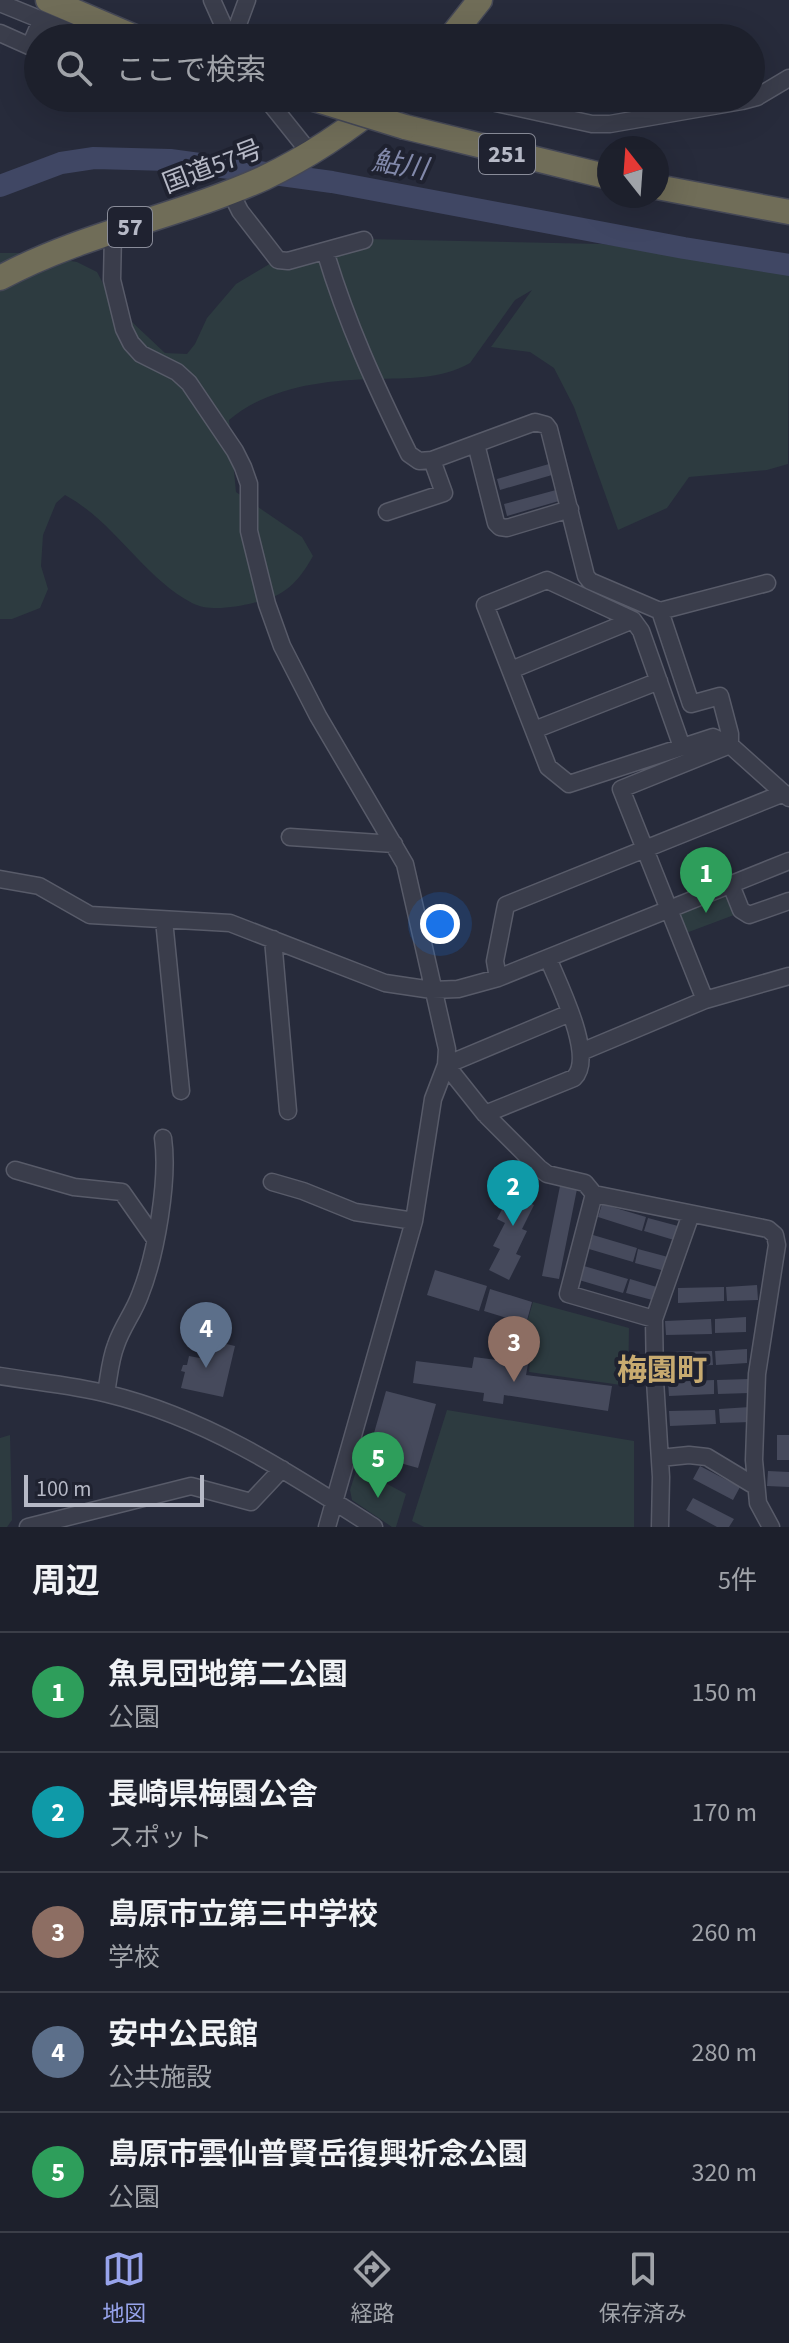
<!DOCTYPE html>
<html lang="ja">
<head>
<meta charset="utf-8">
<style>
	body { margin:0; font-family:"Source Sans 3","Noto Sans JP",sans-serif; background:#2a2d38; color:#f1f3f6 }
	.compass { position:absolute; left:597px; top:136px; width:72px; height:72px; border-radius:50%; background:#1d202c; box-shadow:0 8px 32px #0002; rotate:343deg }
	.scale { position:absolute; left:24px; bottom:20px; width:180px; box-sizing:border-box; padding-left:8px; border:4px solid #b6b9c6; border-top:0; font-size:22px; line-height:28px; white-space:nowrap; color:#b6b9c6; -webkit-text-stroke:6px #1f2230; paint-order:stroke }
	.you { position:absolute; left:440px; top:924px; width:28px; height:28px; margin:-20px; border:6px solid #fff; border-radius:50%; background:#1a73e8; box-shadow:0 0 0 12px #1a73e833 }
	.badge { display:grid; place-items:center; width:52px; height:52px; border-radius:50%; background:#97a3eb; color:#fff; font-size:26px; font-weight:700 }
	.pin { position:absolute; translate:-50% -66px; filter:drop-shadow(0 2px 4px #0008) }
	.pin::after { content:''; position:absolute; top:42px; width:28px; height:24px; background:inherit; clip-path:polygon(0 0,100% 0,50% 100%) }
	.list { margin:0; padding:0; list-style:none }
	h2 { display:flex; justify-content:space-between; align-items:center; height:104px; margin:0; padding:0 32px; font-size:34px }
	h2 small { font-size:26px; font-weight:400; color:#a0a3a9 }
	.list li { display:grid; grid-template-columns:52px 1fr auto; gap:24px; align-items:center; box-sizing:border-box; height:120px; padding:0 32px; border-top:2px solid #3b3e48 }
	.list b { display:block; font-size:30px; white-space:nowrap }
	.list p { margin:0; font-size:26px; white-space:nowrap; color:#a0a3a9 }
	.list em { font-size:26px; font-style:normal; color:#a0a3a9 }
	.icon { flex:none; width:44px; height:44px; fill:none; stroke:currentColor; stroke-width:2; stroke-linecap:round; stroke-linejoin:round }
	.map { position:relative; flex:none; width:789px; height:1527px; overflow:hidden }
	.search { position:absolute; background:#1d202c; box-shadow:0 8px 32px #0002; left:24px; right:24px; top:24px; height:88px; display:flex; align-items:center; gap:20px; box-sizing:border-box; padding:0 28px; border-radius:44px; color:#a0a3a9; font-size:30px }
	.sheet { height:704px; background:#1d202c }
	nav { display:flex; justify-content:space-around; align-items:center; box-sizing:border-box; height:112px; border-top:2px solid #3b3e48; background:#1d202c; font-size:22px; color:#a0a3a9 }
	nav a { display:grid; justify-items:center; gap:4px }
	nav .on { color:#97a3eb }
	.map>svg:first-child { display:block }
	.green { fill:#2d3b40 }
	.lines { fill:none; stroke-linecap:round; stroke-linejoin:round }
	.river { stroke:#404764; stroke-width:22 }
	.building { fill:#464a5c }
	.minor-casing { stroke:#585b69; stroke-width:19 }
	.highway-casing { stroke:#454856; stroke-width:27 }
	.minor { stroke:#3a3d4b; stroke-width:16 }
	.highway { stroke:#706d58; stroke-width:24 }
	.highway-bridge-casing { stroke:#454856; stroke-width:27; stroke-linecap:butt }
	.highway-bridge { stroke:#706d58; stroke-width:24 }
	.labels { text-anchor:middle; stroke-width:8; stroke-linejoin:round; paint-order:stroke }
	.shield { fill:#1f2230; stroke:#898c99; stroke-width:2 }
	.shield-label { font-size:24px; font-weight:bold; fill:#b6b9c6 }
	.street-label { font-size:26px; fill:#b6b9c6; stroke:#1f2230 }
	.water-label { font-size:28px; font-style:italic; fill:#8289aa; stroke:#1f2230 }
	.quarter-label { font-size:30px; font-weight:bold; fill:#c8ab70; stroke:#1f2230 }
</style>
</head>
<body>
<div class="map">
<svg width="789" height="1527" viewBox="0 0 789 1527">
	<rect width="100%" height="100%" fill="#272b3b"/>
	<path class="green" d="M364,239L602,244L789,269L788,464L767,470L689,477L667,508L618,530L574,407L554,368L530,352L491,347L532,290L515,300L470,363C440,380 407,378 374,379C325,380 268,387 229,420L236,492L302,537L313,556C297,584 285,596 253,603C235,607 209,612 192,603C143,577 115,522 65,495L56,503L43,535L41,566L48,589L40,608L12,619H0V253H22L77,262L97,272L115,306L165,353L187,354L195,344L207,318L236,284L288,253Z
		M726,893L734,915L686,933L678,912Z
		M533,1302L629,1328L628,1386L529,1372L530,1360L520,1359L523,1336Z
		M447,1410L634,1441V1527H424L412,1521Z
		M10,1435L12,1520L7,1527H0V1438Z
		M357,1468L406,1494L396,1527H392L352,1500L350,1490Z"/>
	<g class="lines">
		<path class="river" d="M0,186L61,163L94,158L170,160L332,182L684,248L789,265"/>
	</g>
	<path class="building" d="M549,464L552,475L500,490L497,479Z
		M556,490L559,501L507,516L504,504Z
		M515,1168L539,1180L528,1202L534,1205L522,1229L527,1231L516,1254L521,1256L509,1280L489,1270L500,1249L493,1246L505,1223L497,1219L508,1198L502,1195Z
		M560,1186L577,1189L559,1279L542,1276Z
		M602,1204L646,1217L642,1231L598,1217Z
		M648,1218L678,1226L674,1240L644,1231Z
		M593,1235L637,1248L633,1262L589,1249Z
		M638,1249L668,1257L665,1271L635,1263Z
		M584,1266L628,1279L623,1293L579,1280Z
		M435,1270L487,1286L479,1311L427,1295Z
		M630,1279L660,1288L656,1301L626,1293Z
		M757,1285L758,1300L727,1301L726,1287Z
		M724,1287V1301L678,1303V1288Z
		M490,1289L532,1302L526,1324L484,1311Z
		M746,1317V1332L715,1333V1319Z
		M711,1319L712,1334L666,1335L665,1321Z
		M209,1340L235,1346L223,1397L181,1388L185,1372L181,1371L183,1365H187L189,1356L205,1359Z
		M747,1349V1363L716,1365L715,1351Z
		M712,1351L713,1365L667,1367V1352Z
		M474,1357L528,1364L526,1375L612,1386L608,1411L504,1395L503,1404L483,1401L484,1393L413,1383L416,1361L472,1368Z
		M749,1379V1393L718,1394L717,1380Z
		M714,1380V1394L669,1396L668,1382Z
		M386,1391L436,1404L418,1468L368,1454Z
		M750,1407L751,1422L720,1423L719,1409Z
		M715,1410L716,1424L670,1426L669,1411Z
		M777,1435H789V1460H777Z
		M700,1466L740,1487L733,1500L693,1479Z
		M768,1471L789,1472V1487L767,1486Z
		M693,1498L734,1519L729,1527H717L686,1510Z"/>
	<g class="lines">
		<defs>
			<path id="minor" d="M212,0L229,38
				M0,3L86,38
				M0,33L38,50
				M233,38L247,0
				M30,46L37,30
				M266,98L310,153
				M473,98L592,124H610L742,101L757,97L789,78
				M230,191L240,211L278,260L288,261L364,240
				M113,233L112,280L124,329L131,343L141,354L177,372L189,383L235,451L243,467L249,484V531L267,604L282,646L318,716L405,864L447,1049L446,1065L433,1099L414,1221L327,1527
				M325,251C347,324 375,385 409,454L419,461L432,460L535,422L546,425L549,429L586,576L590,581L660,611L691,704L720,696L730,734V745L621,789L705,1000
				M476,444L496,523L500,527L507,528L570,509
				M387,512L444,493L432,460
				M660,611L767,583
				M511,670L633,620
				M534,730L659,681
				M682,747L641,631L633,620L547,580L485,605L548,767L569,784L713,737L730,745L789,798
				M290,837L394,844
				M0,879L39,886L90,915L230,923L385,983L432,990L458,989L498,978L789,861
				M731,885L741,910L749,915L789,901
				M164,920L181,1091
				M273,939L288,1111
				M498,978L495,961L506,905L784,793
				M581,1052L705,1000L789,976
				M446,1065L485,1114L539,1168L547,1174L585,1183L594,1194L768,1229L775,1235L777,1245L757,1374L754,1460L758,1503L771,1527
				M446,1065L570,1013
				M485,1114L574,1078C596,1057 558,983 548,958
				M15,1170L74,1187L122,1192L155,1239
				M272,1182L303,1191L355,1212L414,1221
				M594,1194L568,1294L654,1319
				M0,1376C36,1382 73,1385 108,1394C207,1418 290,1473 374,1527
				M106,1393C109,1377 110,1360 116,1345C122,1327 134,1312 140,1295C156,1255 169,1180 163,1138
				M660,1458L689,1455L707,1457L755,1486
				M28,1527L191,1486L251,1502L282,1469
				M660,1527L661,1477L655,1380L654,1319L691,1214"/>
			<path id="highway" d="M48,0L137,38
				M450,38L480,0
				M405,127L609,177
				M657,187L789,212
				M0,278C83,233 178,217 264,178C308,157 350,129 387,98"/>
		</defs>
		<use href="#minor" class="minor-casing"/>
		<use href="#highway" class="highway-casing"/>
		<use href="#minor" class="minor"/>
		<use href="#highway" class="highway"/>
		<defs>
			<path id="highway-bridge" d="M311,98L405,127"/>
		</defs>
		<use href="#highway-bridge" class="highway-bridge-casing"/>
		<use href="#highway-bridge" class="highway-bridge"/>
	</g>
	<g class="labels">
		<g class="shield">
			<rect x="479" y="134" width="56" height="40" rx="6"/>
			<rect x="108" y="207" width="44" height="40" rx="6"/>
		</g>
		<g class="shield-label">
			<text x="507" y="162">251</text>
			<text x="130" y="235">57</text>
		</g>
		<g class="street-label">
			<text transform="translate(212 166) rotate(-21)" y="9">国道57号</text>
		</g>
		<g class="water-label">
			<text transform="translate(400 164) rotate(10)" y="10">鮎川</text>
		</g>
		<g class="quarter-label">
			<text x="662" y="1380">梅園町</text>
		</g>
	</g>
</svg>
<svg class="compass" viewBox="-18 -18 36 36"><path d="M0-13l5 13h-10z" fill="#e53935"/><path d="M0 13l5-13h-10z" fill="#a0a3a9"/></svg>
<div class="scale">100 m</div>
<div class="you"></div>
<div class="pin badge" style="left:706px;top:913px;background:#2e9e5b">1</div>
<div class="pin badge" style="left:513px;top:1226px;background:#0f9aa8">2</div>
<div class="pin badge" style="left:514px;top:1382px;background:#8d6e63">3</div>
<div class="pin badge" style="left:206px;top:1368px;background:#5c6f8a">4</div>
<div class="pin badge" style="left:378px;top:1498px;background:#2e9e5b">5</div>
<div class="search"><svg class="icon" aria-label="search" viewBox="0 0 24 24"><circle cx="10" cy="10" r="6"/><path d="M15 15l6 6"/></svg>ここで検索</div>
</div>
<section class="sheet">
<h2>周辺<small>5件</small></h2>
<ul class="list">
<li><span class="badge" style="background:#2e9e5b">1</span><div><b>魚見団地第二公園</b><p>公園</p></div><em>150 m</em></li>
<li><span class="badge" style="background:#0f9aa8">2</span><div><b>長崎県梅園公舎</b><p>スポット</p></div><em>170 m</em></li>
<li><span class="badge" style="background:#8d6e63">3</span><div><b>島原市立第三中学校</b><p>学校</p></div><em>260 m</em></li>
<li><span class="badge" style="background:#5c6f8a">4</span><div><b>安中公民館</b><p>公共施設</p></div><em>280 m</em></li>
<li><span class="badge" style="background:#2e9e5b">5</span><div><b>島原市雲仙普賢岳復興祈念公園</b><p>公園</p></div><em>320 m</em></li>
</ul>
</section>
<nav>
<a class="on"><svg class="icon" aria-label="map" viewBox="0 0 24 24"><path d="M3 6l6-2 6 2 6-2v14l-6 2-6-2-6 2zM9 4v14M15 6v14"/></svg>地図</a>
<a><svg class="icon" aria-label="directions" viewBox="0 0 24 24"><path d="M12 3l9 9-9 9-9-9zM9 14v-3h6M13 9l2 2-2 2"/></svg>経路</a>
<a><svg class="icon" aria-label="saved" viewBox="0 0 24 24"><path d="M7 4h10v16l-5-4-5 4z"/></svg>保存済み</a>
</nav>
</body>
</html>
